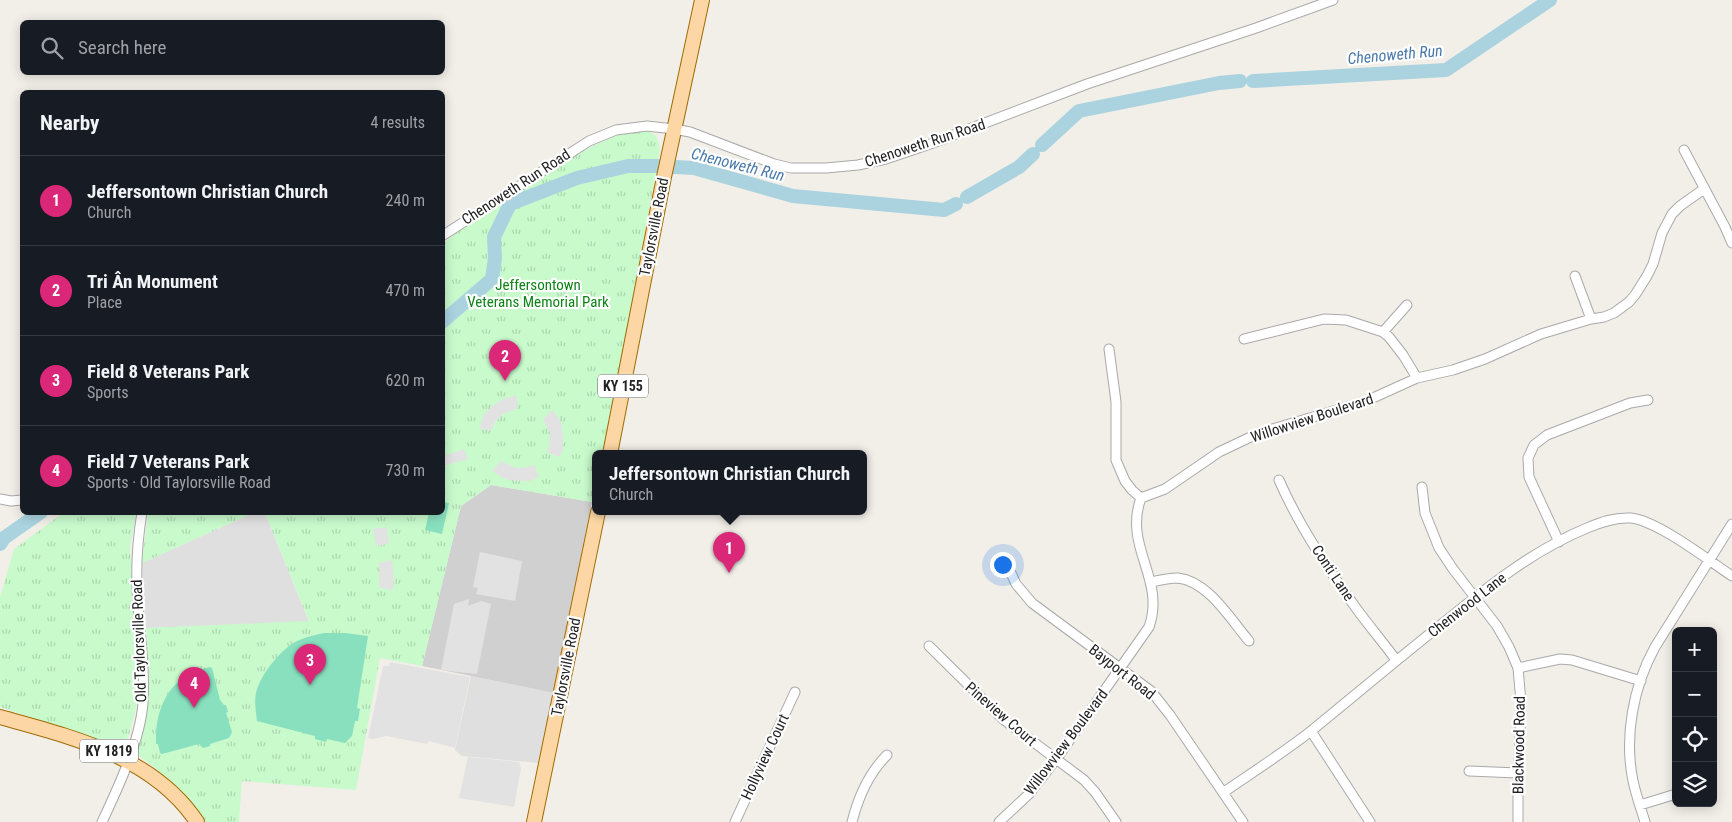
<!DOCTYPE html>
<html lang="en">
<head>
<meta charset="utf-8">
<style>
	body { margin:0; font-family:"Roboto Condensed",sans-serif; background:#242831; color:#f1f3f6 }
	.controls { position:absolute; right:15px; bottom:15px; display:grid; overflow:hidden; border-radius:8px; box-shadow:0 2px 12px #0003 }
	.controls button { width:45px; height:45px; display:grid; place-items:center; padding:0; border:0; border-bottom:1px solid #363941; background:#171b24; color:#f1f3f6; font:25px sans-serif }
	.you { position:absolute; left:1002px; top:564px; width:18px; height:18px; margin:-12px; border:4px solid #fff; border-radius:50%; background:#1a73e8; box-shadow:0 0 0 8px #1a73e833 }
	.badge { display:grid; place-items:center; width:32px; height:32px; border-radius:50%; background:#db2777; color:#fff; font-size:16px; font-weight:700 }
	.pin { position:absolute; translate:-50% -41px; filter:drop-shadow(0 1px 2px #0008) }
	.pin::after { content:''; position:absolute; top:26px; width:18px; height:15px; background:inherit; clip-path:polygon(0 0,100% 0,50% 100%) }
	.popup { position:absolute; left:592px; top:450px; width:275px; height:65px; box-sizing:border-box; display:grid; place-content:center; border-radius:8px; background:#171b24; filter:drop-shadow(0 1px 4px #0005); font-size:16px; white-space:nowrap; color:#9ea1a6 }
	.popup b { font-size:19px; color:#f1f3f6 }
	.popup::after { content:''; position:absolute; left:50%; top:100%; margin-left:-10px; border:10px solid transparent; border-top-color:#171b24 }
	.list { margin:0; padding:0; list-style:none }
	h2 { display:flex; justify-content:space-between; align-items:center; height:65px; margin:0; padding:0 20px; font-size:21px }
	h2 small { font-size:16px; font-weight:400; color:#9ea1a6 }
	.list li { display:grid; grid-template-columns:32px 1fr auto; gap:15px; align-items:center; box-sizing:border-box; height:90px; padding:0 20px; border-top:1px solid #363941 }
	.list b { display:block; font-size:19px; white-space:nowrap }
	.list p { margin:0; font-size:16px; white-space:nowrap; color:#9ea1a6 }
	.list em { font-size:16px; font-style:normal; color:#9ea1a6 }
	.icon { flex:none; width:28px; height:28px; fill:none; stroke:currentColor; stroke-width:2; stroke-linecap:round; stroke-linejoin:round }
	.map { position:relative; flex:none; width:1732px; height:822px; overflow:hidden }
	.search { position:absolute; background:#171b24; box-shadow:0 2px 12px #0003; left:20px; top:20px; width:425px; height:55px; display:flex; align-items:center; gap:12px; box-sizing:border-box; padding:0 18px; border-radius:8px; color:#9ea1a6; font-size:19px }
	.panel { position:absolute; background:#171b24; box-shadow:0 2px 12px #0003; left:20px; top:90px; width:425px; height:425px; border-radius:8px }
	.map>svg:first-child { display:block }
	.residential { fill:#e0dfdf }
	.religious { fill:#d0d0d0 }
	.park { fill:url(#park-tufts) }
	.pitch { fill:#88e0be }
	.parking { fill:#e2e2e2 }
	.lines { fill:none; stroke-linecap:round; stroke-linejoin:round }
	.river { stroke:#aad3df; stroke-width:14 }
	.street-casing { stroke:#a9a9a9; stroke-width:11 }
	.primary-casing { stroke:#a06b00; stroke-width:16 }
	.street { stroke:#fff; stroke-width:9 }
	.primary { stroke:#fcd6a4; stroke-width:14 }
	.labels { text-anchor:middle; stroke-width:4.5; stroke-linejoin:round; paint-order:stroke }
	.shield { fill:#fff; stroke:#646464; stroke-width:1 }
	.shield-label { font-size:14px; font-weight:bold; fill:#222 }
	.street-label { font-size:15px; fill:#222; stroke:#fff }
	.park-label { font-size:15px; fill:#0c8416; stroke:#fff }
	.water-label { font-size:16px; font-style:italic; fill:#4a7aab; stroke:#fff }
</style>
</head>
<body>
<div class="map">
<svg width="1732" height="822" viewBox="0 0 1732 822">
	<defs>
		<pattern id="park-tufts" width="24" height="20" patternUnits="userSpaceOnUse" patternTransform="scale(1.25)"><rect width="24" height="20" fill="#c8facc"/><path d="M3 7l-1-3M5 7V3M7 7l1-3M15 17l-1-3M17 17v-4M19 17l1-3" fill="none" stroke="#acd6af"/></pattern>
	</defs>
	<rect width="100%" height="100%" fill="#f2efe9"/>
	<path class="residential" d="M253,513H265L309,622L146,628L142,563Z
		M471,676L554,693L539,763L462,756L455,750Z"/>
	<path class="religious" d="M491,485L592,502L554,693L422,666L461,506Z"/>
	<path class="park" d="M634,131C651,131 658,131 660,150L631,309L602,454H595V486L592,502L491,485L461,506L422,666L380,658L356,790L242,781L239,822H206C188,795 163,774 138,755L149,678L146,628L309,621L265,513L442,512L443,244C468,222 497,205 525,188C560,166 593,140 634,131Z
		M63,513H136L130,547L138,672L136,708L129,735L121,749L0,707V597L14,549Z
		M148,513V512L253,513L142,563Z"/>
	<path class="pitch" d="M443,502L449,503L442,534L425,530L429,513L442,512Z
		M324,633H345L368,636L357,708L360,709L358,721H355L352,736L345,743L327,739L326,742L315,739V736L257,721C256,712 254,701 256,693C260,675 281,649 297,641C306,637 315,635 324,633Z
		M209,667L212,668L220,700L224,705H226L228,712L226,713L232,732L229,738L210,744V746L203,748L199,744L162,754L160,753L158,744H156C155,710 167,682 200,668L201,670Z"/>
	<path class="parking" d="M516,395L518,408L503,414L495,422L491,431L479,428L484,415L491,407L501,400Z
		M553,410L561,422L563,435V450L559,457L547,452L549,445L550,433L543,419Z
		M464,449L468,459L443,466V456Z
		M501,461L516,468L528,467L534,465L539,477L530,481H522L509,480L503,478L492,471Z
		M387,527L389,544L376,546L373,529Z
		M480,552L522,561L515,601L476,594L478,588L473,587Z
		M392,560L394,580L393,590L379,587V563Z
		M469,599L468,606L481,601L491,604L477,674L441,670L454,604Z
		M390,662L470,677L455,748L429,741L427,744L386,736L373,739L368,738L383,666H389Z
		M468,757L519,762L521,768L514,807L459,798Z"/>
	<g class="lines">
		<path class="river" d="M1253,81L1446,70L1550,0
			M1042,145L1079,111L1219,83L1240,81
			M967,197L1019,167L1033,154
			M442,322L492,279L495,258L494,237L510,204L577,178L628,166H656L694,168L793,196L944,210L956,204
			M0,544L4,538L41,512"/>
		<defs>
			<path id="street" d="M1684,150L1725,227L1732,243
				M442,236L589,141L616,130L647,126L674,129L690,132L774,164L791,168H826L858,165L886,159L930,144L1087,84L1256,28L1333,0
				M1575,276L1591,319
				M1383,332L1407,305
				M1244,339L1324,319L1346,320L1383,332L1389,337L1403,355L1417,378
				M1109,349L1116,402V460L1125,481L1132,490L1141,498
				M1279,480C1299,526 1327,568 1356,608C1369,626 1383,642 1396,660
				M1422,487L1425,513L1439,548L1453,569L1497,626L1509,647L1518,668L1521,702L1518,797V822
				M0,499L11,501L22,500
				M1559,542L1529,477L1528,458L1534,445L1547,435L1630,403L1648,400
				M1005,560L1016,584L1032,603L1151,691L1170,715L1243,822
				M1151,582C1160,580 1169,578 1178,578C1208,581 1231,620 1249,641
				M929,646L1003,719L1084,780L1095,792L1116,822
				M1518,668L1560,659L1572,660L1641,681
				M1311,731L1370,822
				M1469,771L1518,773
				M1224,792C1253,772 1283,753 1311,731C1353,697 1394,662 1437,628C1484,590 1531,551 1587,528C1601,522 1615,517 1631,518C1658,521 1708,560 1732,576
				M1640,805L1676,794
				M102,822C118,788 140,741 143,703C146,664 138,624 137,585C136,560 138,537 142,512
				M735,822L795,692
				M852,822C858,798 869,773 887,755
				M999,822L1029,794L1057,758L1149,627C1166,579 1123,547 1141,498L1165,489L1219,452L1259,433L1364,402L1417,378L1453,370L1485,359L1541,334L1591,319L1604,317L1614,313L1629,302L1635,295L1647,276L1653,264L1662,233L1672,214L1680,206L1704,189
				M1645,822C1641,809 1636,795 1633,781C1624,737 1633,687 1655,647L1732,524"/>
			<path id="primary" d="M610,454L664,177L702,0
				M0,717C72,737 153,756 197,822
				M534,822L598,512"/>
		</defs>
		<use href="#street" class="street-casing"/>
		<use href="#primary" class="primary-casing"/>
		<use href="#street" class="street"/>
		<use href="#primary" class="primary"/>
	</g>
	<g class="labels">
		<g class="shield">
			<rect x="598" y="374.5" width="50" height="23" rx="4"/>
			<rect x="80" y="739.5" width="58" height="23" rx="4"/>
		</g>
		<g class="shield-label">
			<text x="623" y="391">KY 155</text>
			<text x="109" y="756">KY 1819</text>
		</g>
		<g class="street-label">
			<text transform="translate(925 143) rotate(-18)" y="5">Chenoweth Run Road</text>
			<text transform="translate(516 187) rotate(-33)" y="5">Chenoweth Run Road</text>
			<text transform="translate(654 227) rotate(-79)" y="5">Taylorsville Road</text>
			<text transform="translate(1312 418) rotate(-18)" y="5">Willowview Boulevard</text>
			<text transform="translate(1333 573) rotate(56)" y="5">Conti Lane</text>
			<text transform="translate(1467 605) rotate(-38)" y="5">Chenwood Lane</text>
			<text transform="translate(139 641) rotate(-92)" y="5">Old Taylorsville Road</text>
			<text transform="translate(566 667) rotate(-79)" y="5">Taylorsville Road</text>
			<text transform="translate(1122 672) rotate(38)" y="5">Bayport Road</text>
			<text transform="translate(1001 714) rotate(41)" y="5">Pineview Court</text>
			<text transform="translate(1066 742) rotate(-53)" y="5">Willowview Boulevard</text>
			<text transform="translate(1519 745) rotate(-89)" y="5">Blackwood Road</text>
			<text transform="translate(765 757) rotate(-65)" y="5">Hollyview Court</text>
		</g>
		<g class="park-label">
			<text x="538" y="290">Jeffersontown<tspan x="538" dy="17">Veterans Memorial Park</tspan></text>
		</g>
		<g class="water-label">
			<text transform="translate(1395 54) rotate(-5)" y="6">Chenoweth Run</text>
			<text transform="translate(738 164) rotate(14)" y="6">Chenoweth Run</text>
		</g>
	</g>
</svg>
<div class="controls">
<button>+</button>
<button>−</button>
<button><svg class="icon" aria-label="locate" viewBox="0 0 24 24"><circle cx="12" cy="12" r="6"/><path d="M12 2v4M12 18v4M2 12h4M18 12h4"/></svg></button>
<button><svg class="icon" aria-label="layers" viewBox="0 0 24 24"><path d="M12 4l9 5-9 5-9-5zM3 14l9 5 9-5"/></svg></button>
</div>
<div class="you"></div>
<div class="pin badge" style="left:729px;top:573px">1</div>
<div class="popup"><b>Jeffersontown Christian Church</b>Church</div>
<div class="pin badge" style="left:505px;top:381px">2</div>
<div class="pin badge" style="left:310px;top:685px">3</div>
<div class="pin badge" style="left:194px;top:708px">4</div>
<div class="search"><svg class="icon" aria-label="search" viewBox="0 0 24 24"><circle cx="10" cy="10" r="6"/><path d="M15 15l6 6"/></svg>Search here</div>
<section class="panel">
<h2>Nearby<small>4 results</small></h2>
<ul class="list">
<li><span class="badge">1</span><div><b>Jeffersontown Christian Church</b><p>Church</p></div><em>240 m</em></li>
<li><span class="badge">2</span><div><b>Tri Ân Monument</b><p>Place</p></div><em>470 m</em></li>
<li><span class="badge">3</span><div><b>Field 8 Veterans Park</b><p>Sports</p></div><em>620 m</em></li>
<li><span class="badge">4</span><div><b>Field 7 Veterans Park</b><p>Sports · Old Taylorsville Road</p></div><em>730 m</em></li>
</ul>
</section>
</div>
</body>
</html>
